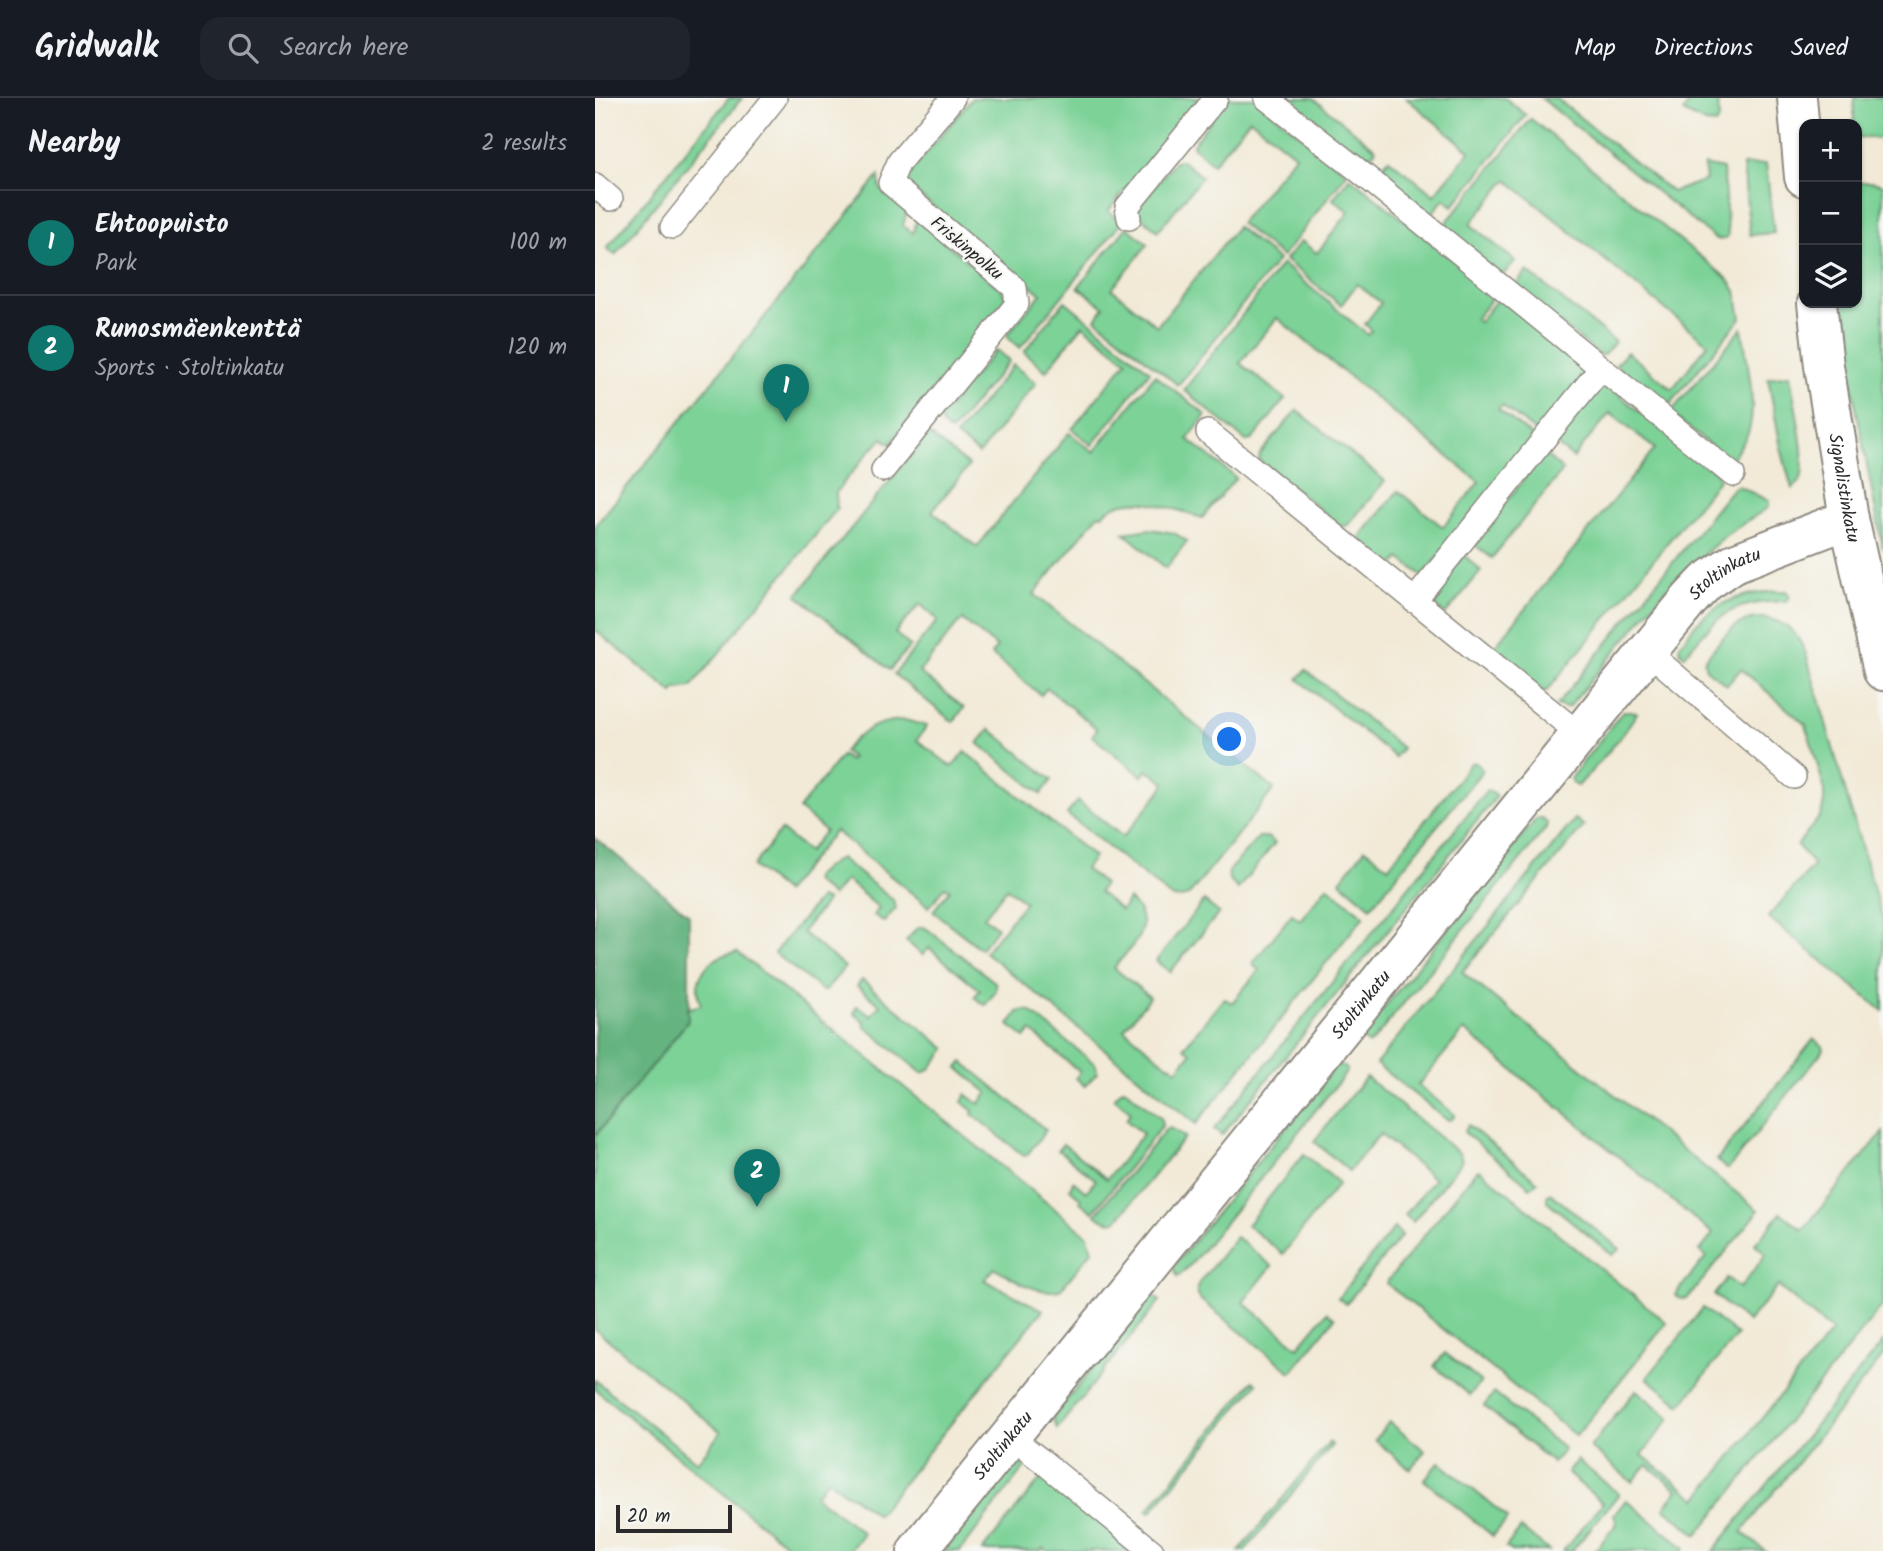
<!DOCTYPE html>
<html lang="en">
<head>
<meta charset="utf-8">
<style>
	body { margin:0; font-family:Kalam,sans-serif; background:#20242c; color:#f1f3f6 }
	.controls { position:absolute; right:21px; top:21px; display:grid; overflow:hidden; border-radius:14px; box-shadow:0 2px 5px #0004 }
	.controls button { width:63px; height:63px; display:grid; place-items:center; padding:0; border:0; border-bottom:2px solid #363941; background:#171b24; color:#f1f3f6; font:35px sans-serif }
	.scale { position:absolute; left:21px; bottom:18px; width:116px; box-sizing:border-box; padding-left:7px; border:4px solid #2b2b2b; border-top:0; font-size:19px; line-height:24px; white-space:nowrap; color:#2b2b2b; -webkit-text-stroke:5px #f6f6f2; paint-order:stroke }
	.you { position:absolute; left:635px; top:642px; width:24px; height:24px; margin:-18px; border:5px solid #fff; border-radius:50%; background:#1a73e8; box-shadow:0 0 0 10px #1a73e833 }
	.badge { display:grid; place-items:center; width:46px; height:46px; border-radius:50%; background:#0f766e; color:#fff; font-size:23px; font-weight:700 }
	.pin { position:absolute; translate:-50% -58px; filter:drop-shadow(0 2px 4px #0008) }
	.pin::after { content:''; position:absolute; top:37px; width:24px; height:21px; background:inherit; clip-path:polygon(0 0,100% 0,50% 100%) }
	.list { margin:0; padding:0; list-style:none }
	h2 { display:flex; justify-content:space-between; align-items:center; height:91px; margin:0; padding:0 28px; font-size:30px }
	h2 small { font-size:23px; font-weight:400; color:#9ea1a6 }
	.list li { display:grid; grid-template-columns:46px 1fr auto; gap:21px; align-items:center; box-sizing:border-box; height:105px; padding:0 28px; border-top:2px solid #363941 }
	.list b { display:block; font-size:26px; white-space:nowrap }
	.list p { margin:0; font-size:23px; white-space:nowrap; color:#9ea1a6 }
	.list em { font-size:23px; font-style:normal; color:#9ea1a6 }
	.icon { flex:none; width:38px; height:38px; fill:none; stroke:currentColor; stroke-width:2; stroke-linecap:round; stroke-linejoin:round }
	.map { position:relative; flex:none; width:1288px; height:1453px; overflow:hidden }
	header { display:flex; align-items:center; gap:42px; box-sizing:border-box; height:98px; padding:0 35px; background:#171b24; border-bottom:2px solid #363941 }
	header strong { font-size:33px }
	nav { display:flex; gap:38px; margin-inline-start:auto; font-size:24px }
	.search { width:490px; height:63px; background:#20242c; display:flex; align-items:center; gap:18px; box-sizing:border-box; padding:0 24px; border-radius:21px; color:#9ea1a6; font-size:26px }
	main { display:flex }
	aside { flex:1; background:#171b24 }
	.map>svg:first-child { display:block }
	.green { fill:#7cd297; stroke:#547e61; stroke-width:2 }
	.forest { fill:#65b480; stroke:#487056; stroke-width:2 }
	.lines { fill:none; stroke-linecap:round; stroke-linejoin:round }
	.service-casing { stroke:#8e8a81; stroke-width:26 }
	.minor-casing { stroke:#8e8a81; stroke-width:42 }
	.tertiary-casing { stroke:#8e8a81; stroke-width:42 }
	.service { stroke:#fff; stroke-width:23 }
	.minor { stroke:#fff; stroke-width:38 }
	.tertiary { stroke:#fff; stroke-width:38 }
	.labels { text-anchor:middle; stroke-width:5; stroke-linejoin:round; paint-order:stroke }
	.street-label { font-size:18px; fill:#2b2b2b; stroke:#f6f6f2 }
</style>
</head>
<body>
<header>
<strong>Gridwalk</strong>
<div class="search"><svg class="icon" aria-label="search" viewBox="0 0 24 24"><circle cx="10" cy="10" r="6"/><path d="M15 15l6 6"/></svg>Search here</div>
<nav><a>Map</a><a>Directions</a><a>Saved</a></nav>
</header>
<main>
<aside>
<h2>Nearby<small>2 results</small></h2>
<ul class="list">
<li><span class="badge">1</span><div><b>Ehtoopuisto</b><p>Park</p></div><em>100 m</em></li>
<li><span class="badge">2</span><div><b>Runosmäenkenttä</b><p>Sports · Stoltinkatu</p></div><em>120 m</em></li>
</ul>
</aside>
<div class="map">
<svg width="1288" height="1453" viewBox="0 0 1288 1453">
	<rect width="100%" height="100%" fill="#f6f6f2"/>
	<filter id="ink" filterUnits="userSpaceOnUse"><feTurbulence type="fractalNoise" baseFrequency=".0143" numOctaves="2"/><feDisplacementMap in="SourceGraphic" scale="14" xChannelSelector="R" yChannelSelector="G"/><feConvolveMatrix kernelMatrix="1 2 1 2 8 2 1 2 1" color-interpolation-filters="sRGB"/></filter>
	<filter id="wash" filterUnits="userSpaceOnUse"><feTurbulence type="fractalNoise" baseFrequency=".00686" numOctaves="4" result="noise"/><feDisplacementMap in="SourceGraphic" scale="28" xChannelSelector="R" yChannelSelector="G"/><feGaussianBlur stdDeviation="1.57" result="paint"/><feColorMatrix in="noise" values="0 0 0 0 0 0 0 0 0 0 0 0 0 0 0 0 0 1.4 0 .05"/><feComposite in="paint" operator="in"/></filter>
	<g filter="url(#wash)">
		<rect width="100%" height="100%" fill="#f2ead7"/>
		<path class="green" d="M134,0H147L20,157L12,150Z
			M377,0H605L513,113L527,124L425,250L414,241L412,237L446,196L326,99L314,87L312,82L316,74Z
			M632,0H659L752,75L687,159L645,125L700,57L655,21L618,66L599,50L598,46Z
			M687,0H718L781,51L772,64L768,65Z
			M811,0H910L931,17L858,108L849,101L833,120L782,75L794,61L839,97L875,53Z
			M946,0H961L1077,94L1111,82L1109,67L1128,71L1133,138C1127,143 1124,142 1118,139Z
			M1097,0H1123L1124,21L1121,26L1110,25L1088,14Z
			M1259,0H1288V41L1262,39V26H1259Z
			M936,21L1133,181L1141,193L1146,220L1071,311L1021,267L1032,254L1077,291L1113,246L912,82L875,126L920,163L910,175L904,177L846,131Z
			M586,62L607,79L563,133L544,117L543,109L580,63Z
			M1171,66L1179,135L1155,137L1148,67Z
			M284,78L285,90L312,112L308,128L318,135L322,121L408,193L410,199L408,204L295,346L288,340L279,350L278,349L241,394L242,411L96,589L81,591L78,595L0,532V428Z
			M755,79L901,196L880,221L884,224L904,199L985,265L988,274L987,281L941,334L907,307L903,311L938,339L828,478L805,460L795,472L764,443L765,439L803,393L848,429L884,384L682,220L645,265L690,301L657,342L651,343L589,292L687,166L773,237L777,233L770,226L786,205L762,186L746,207L690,162L706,143L722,155L754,114L738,101Z
			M1262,84H1278L1288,87V451L1260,304L1246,205H1262Z
			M532,129L553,146L517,191L562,228L642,129L683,162L583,287L501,221L509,209L483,189Z
			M932,173L1020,244L1009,257H1005L922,191L921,186Z
			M470,203L555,273L497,347L477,331L532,263L488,227L451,273L429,254Z
			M1147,230C1151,259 1163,308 1153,335C1149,345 1141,354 1135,363L1075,315Z
			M403,253L414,263L356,334L347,326L345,320L399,254Z
			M418,267L441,285L384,356L361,338Z
			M560,277L611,317L593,341L641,380L607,420C577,411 533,390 507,417L504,416L439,496L679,691L595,796C589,800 583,802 576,799L472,716L483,703L528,739L565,694L570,685L552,672L547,678L497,638L502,631L452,590L446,597L396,556L402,549L368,522L361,528L324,574L369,610L358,624L299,576L343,522L325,506L300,535L315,548L295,572L202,497L331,338L335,337L374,368L337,413L382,449L474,335L499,354Z
			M1195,277C1198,298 1214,367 1205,383C1203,387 1200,388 1197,391L1186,350L1173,280Z
			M1010,289H1014L1122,375L1124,381L953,592L949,594L895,554L1060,351L1015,315L978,360L962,347L961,343L1000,293Z
			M702,312L790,383L753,427L747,429L664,362L665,356Z
			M947,358H952L968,372L897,460L881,448L880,444Z
			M1143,388L1174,403V409L1131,437L1075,487L974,609L970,610L962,607L1138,390Z
			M555,431L579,435L592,443L571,470L529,435Z
			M869,457L886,473L850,517L836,503L835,496Z
			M1191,493L1195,498L1192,503C1133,505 1126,515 1089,558L1086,555L1084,548C1091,539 1097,529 1105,522C1128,499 1160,493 1191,493Z
			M1161,520C1187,519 1202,533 1211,556L1288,824V913L1173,819L1219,767L1202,747L1226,717L1229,704V689L1211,627L1146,571L1132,587L1111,571L1109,563C1124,544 1136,525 1161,520Z
			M711,572L807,650L800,659L703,581Z
			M1028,613H1036L1042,615C1025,642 1004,665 983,688L978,686L975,680L977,678Z
			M310,622L332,628L322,642L357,669L370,654L499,759L490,771L509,786L504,794L526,812L534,801C564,829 536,847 519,870L555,899L529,931L574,968L575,967L582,972L596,955L589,949L629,900L637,905L664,872L657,866L697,816L705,822L732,788L769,818L601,1026L390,854L430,804L412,790L389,819L402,830L386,851L338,813L355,792L350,789L334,809L240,733L190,794L158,768L186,732L213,754L230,733L204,711L247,657L254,663L257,660L249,653C267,632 282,623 310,622Z
			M395,631L457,682L446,696L383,645Z
			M879,664L885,668L887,673L776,809L745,783L770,751L793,769L876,665Z
			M892,692L902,698L627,1037L619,1031Z
			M947,720L952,724L951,730L778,943L774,946L769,942L767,937L941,721Z
			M980,721L989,728L867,874L1163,1112L1160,1118L1093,1200C1088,1202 1084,1201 1080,1197L1111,1159L1105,1153L1118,1136L869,932L823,987L860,1017L857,1021L852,1022L781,966Z
			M664,739H672L680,745L643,791C636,784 631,781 635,771Z
			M245,760L298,802L301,810L289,824L279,817L284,810L251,782L237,798L220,784L219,780L227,772Z
			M225,800L232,803L207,834L250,869L231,892L228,893L179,855Z
			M609,803L624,815L575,874L561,863Z
			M327,829L332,831L401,885V893L390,907L379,899L385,892L334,850L328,857L311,843L321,831Z
			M142,854L493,1138L497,1153L465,1192C441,1197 421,1182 400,1170L389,1182L448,1212L282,1417L257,1398L248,1394L233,1381L220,1398L268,1435L254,1453H199L0,1291V1282L102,1364L126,1334L0,1231V1038L93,923L92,911L106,907C95,878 115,858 142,854Z
			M267,882L351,951L334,972L327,975L269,928L270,925L259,915L262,908L276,918L285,907L262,888Z
			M429,912L435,913L501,967L502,975L490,988L481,980L485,974L436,933L430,940L414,927L423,914Z
			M1219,941L1228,948L1229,951L1133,1071H1131L1122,1062Z
			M368,964L451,1032L432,1057L429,1058L377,1016L378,1013L367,1004L371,996L384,1006L393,995L363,970Z
			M746,967L752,971L750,976L598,1164L583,1179L578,1169L740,968Z
			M771,979L865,1056L867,1063L818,1124L810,1117L839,1081L785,1036L754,1073L719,1043Z
			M528,991L531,992L566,1020L567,1028L498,1114L485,1104L486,1101L475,1091L478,1083L491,1094L501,1082L463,1052L468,1046L512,1081L548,1036L531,1022L536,1014L519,1000Z
			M873,1027L943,1084L935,1089L870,1035L869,1032Z
			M575,1030L590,1039L521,1123C512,1125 508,1122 501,1116L571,1031Z
			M1288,1034V1207L1102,1437L1069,1410L1083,1392L1052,1367L1037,1384L995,1349L1041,1292L1075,1320L1047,1357L1102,1401L1237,1233L1183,1188L1153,1224L1119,1197L1132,1180L1145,1190L1171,1156L1160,1146L1186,1115L1208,1132Z
			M709,1056L744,1085L688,1156L652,1127Z
			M885,1072L1071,1224L1070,1227L981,1338L791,1185L880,1074Z
			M955,1095L1025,1151L1017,1157L952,1103V1098Z
			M799,1130L807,1137L751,1206L743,1200Z
			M641,1139L677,1168L648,1204L703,1249L732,1214L740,1220L696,1274L606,1202C601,1196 600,1191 604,1185Z
			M558,1197L565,1203L462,1331L458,1319L555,1198Z
			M1108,1210L1142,1237L1086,1307L1052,1280Z
			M1288,1244V1258L1147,1434L1170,1453H1118Z
			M850,1255L886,1284L875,1297L839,1268Z
			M658,1283L662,1286L555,1415L552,1413Z
			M899,1295L969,1351L958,1365L889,1308Z
			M794,1324L830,1353L815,1371L780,1342Z
			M734,1344L737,1347L650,1453H644Z
			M423,1362L430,1363V1369L365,1453H349Z
			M982,1362L1024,1396L977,1453H968L1008,1405L972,1375Z
			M844,1364L913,1420L898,1438L829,1382Z
			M450,1376L544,1453H452L448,1450L445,1453H387Z
			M1031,1402L1090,1450L1088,1453H1000L1022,1425L1019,1417Z
			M926,1430L954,1453H917L911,1449Z"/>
		<path class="forest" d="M0,740L94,817V909L92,911L93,923L0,1038Z"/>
	</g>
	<g filter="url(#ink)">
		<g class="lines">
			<defs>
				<path id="service" d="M671,0L759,69L1138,377
					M0,87L16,101
					M534,120L532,109L621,0
					M77,129L180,0
					M613,334L984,636
					M288,372L422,206L420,190L295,85L304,64L358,0
					M819,503L1006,270
					M1052,553L1199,679
					M415,1339L447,1363L557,1453"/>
				<g id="minor">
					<path id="s1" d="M322,1453L1095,501L1111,484L1139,465L1254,421"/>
				</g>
				<g id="tertiary">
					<path d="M1202,0L1209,79"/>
					<path id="s2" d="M1222,205L1229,268L1254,421L1288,573"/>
				</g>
			</defs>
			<use href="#service" class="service-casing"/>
			<use href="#minor" class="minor-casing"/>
			<use href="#tertiary" class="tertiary-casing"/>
			<use href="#service" class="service"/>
			<use href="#minor" class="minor"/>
			<use href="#tertiary" class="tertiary"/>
		</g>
	</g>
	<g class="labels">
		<g class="street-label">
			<text transform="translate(372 150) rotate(40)" y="6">Friskinpolku</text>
			<text dy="6" stroke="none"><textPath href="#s2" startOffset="187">Signalistinkatu</textPath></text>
			<text dy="6" stroke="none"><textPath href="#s1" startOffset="1270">Stoltinkatu</textPath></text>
			<text dy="6" stroke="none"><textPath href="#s1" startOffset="704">Stoltinkatu</textPath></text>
			<text dy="6" stroke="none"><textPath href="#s1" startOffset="136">Stoltinkatu</textPath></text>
		</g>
	</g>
</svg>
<div class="controls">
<button>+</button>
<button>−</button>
<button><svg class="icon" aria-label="layers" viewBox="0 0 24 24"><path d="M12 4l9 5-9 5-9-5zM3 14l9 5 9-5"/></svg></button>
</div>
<div class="scale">20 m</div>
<div class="you"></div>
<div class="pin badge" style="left:191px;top:324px">1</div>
<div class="pin badge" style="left:162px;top:1109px">2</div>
</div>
</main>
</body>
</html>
